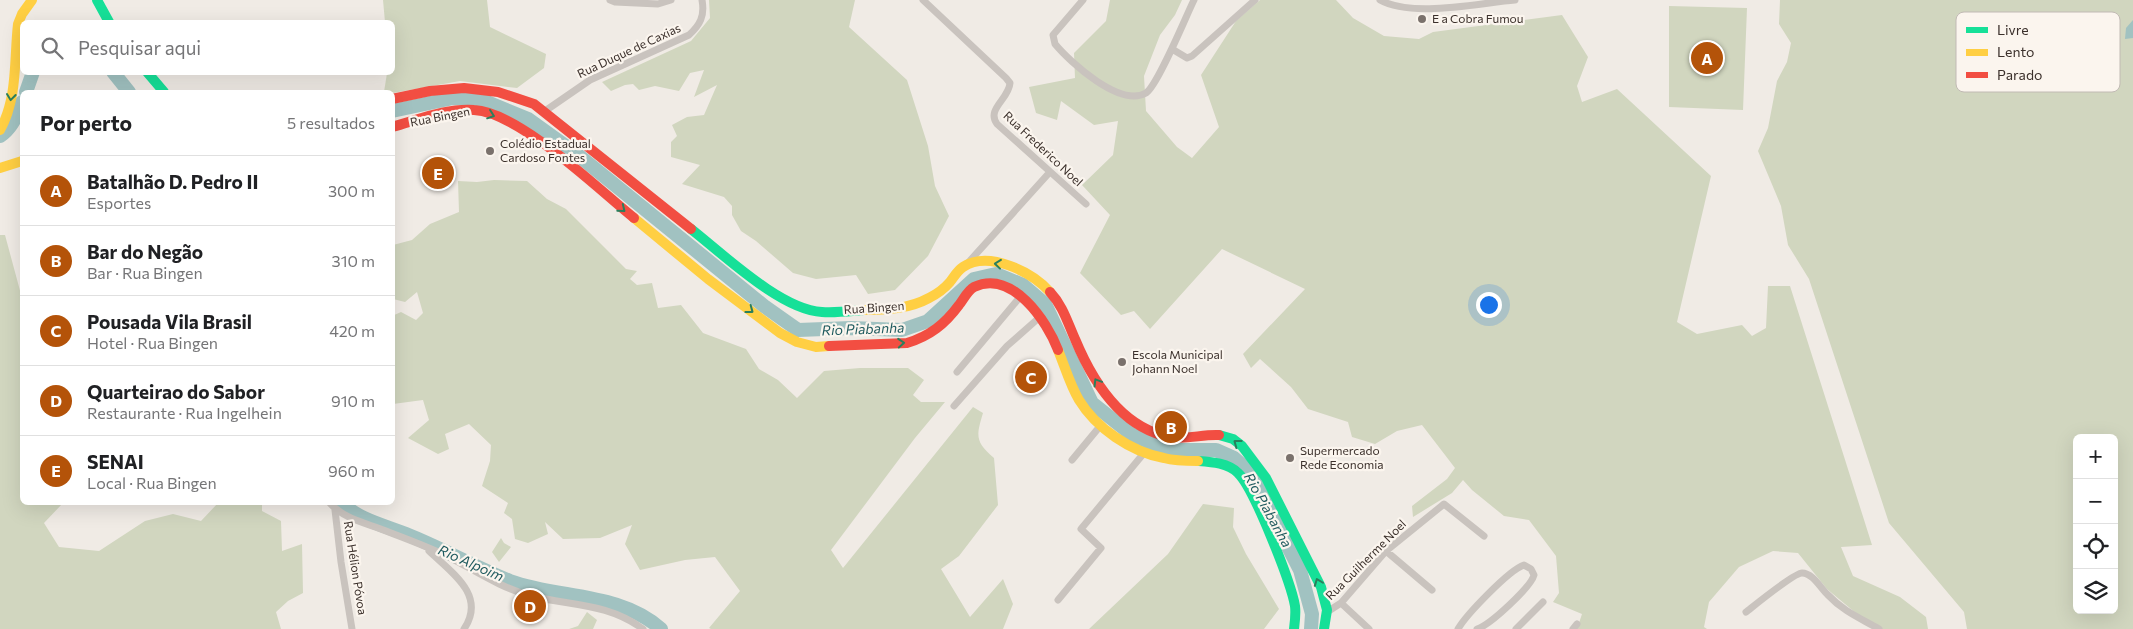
<!DOCTYPE html>
<html lang="pt">
<head>
<meta charset="utf-8">
<style>
	body { margin:0; font-family:Commissioner,sans-serif; background:#f6f6f6; color:#202124 }
	.controls { position:absolute; right:15px; bottom:15px; display:grid; overflow:hidden; border-radius:8px; box-shadow:0 5px 20px #0002 }
	.controls button { width:45px; height:45px; display:grid; place-items:center; padding:0; border:0; border-bottom:1px solid #e0e0e0; background:#fff; color:#202124; font:25px sans-serif }
	.you { position:absolute; left:1488px; top:304px; width:18px; height:18px; margin:-12px; border:4px solid #fff; border-radius:50%; background:#1a73e8; box-shadow:0 0 0 8px #1a73e833 }
	.badge { display:grid; place-items:center; width:32px; height:32px; border-radius:50%; background:#b45309; color:#fff; font-size:16px; font-weight:700 }
	.pin { position:absolute; translate:-50% -50%; border:2px solid #fff; box-shadow:0 1px 5px #0006 }
	.list { margin:0; padding:0; list-style:none }
	h2 { display:flex; justify-content:space-between; align-items:center; height:65px; margin:0; padding:0 20px; font-size:21px }
	h2 small { font-size:16px; font-weight:400; color:#757577 }
	.list li { display:grid; grid-template-columns:32px 1fr auto; gap:15px; align-items:center; box-sizing:border-box; height:70px; padding:0 20px; border-top:1px solid #e0e0e0 }
	.list b { display:block; font-size:19px; white-space:nowrap }
	.list p { margin:0; font-size:16px; white-space:nowrap; color:#757577 }
	.list em { font-size:16px; font-style:normal; color:#757577 }
	.icon { flex:none; width:28px; height:28px; fill:none; stroke:currentColor; stroke-width:2; stroke-linecap:round; stroke-linejoin:round }
	.map { position:relative; flex:none; width:2133px; height:629px; overflow:hidden }
	.search { position:absolute; background:#fff; box-shadow:0 5px 20px #0002; left:20px; top:20px; width:375px; height:55px; display:flex; align-items:center; gap:12px; box-sizing:border-box; padding:0 18px; border-radius:8px; color:#757577; font-size:19px }
	.panel { position:absolute; background:#fff; box-shadow:0 5px 20px #0002; left:20px; top:90px; width:375px; height:415px; border-radius:8px }
	.map>svg:first-child { display:block }
	.green { fill:#d1d6bf; fill-rule:evenodd }
	.water { fill:#a1c2c1 }
	.lines { fill:none; stroke-linecap:round; stroke-linejoin:round }
	.river { stroke:#a1c2c1; stroke-width:14 }
	.street { stroke:#c9c3be; stroke-width:7 }
	.fast { stroke:#16e098; stroke-width:10 }
	.slow { stroke:#ffcf43; stroke-width:10 }
	.jam { stroke:#f24e42; stroke-width:10 }
	.oneway { stroke:#2a7f5c }
	.poi-dot { fill:#7a716c; stroke:#fbf5ee; stroke-width:2 }
	.labels { text-anchor:middle; stroke-width:4.5; stroke-linejoin:round; paint-order:stroke }
	.poi-label { font-size:12px; fill:#3b302b; stroke:#fbf5ee; text-anchor:start }
	.street-label { font-size:12px; fill:#3b302b; stroke:#fbf5ee }
	.water-label { font-size:14px; font-style:italic; fill:#1f5a5e; stroke:#fbf5ee }
	.key { fill:#fbf5ee; stroke:#c1bab4; stroke-width:1 }
	.key-label { font-size:14px; fill:#3b302b }
</style>
</head>
<body>
<div class="map">
<svg width="2133" height="629" viewBox="0 0 2133 629">
	<rect width="100%" height="100%" fill="#f0ebe5"/>
	<path class="green" d="M383,0H487L490,27L546,54L544,68L517,88L460,81L393,93L384,92L387,73L392,72V22H385Z
		M709,0H855L849,27L907,80L928,146L935,186L949,216L928,256L895,290L868,294L856,275L816,279L793,273L756,241L741,231L732,215V206L724,197L682,184L700,165L671,157V142L677,136L672,125L687,117L704,115L717,85L694,97L704,70L690,73L679,91L655,86L639,90L633,84L625,85L611,91L602,82L691,41L710,18Z
		M1110,0H1182L1175,15L1160,35L1144,76L1146,111L1177,147L1192,158L1219,127L1201,75L1236,21L1260,0H1336L1353,18L1384,36L1419,39L1433,32L1562,15L1588,57L1577,86L1582,102L1617,89L1711,176L1677,322L1697,334L1742,325L1752,336L1766,328L1768,286H1790L1872,545L1841,547L1853,576L1900,597L1926,617L1928,629H1875L1827,589L1798,553L1773,551L1739,567L1709,602L1704,627L1707,629H1577L1582,614L1553,602L1559,593L1556,556L1529,520L1504,516L1472,490L1463,480L1452,493L1413,517L1412,506L1447,479L1455,468L1422,425L1397,431L1375,444L1352,437L1348,422L1308,409L1291,387L1260,359L1251,368L1243,354L1305,289L1222,249L1150,329L1134,311L1121,315L1080,273L1110,215L1082,185L1113,155L1118,121L1094,125L1061,101L1057,120L1036,113L1029,87L1075,78L1074,53L1106,21Z
		M1780,0H2133V629H1967L1964,612L1889,523L1809,279L1788,245L1781,206L1758,151L1768,128L1777,81L1787,62L1791,43L1779,24ZM2077,438H2114V610H2077Z
		M1669,6L1747,8L1743,110L1669,107Z
		M494,180L527,181L547,199L566,209L626,269L637,271L630,279L637,285L652,283L658,308L681,305L703,333L746,349L759,369L778,380L797,398L824,371L860,368H908L924,380L913,395L921,402H945L915,438L831,550L843,568L973,407L983,413C976,436 975,442 994,458L998,505L959,556L941,569L970,617L1003,579L1013,604L1003,629H711L709,628L740,591L715,557L685,560L640,570L625,544L632,525L600,538L563,539L545,522L548,534L528,543L515,539L512,519L504,513L508,503L482,486L490,461L491,445L469,424L445,434L449,449L438,454L408,438L429,420L423,400L393,404L392,316L401,312L416,320L423,313L417,292L405,302L393,299V245L412,240L430,224L459,212L458,181L477,182Z
		M0,235H5L22,298V502L63,503L44,523L59,547L99,551L145,521L173,514L201,521L218,503H262V511L281,521L282,551L302,544L303,593L288,601L276,612L281,629H0Z
		M1203,504L1234,508L1233,527L1246,554L1279,609L1264,629H1089L1168,554Z
		M501,538L504,543L511,547L499,562L492,552Z
		M587,612L597,620L593,629H569L578,626Z"/>
	<path class="water" d="M2133,20V38L2125,39L2126,28Z"/>
	<g class="lines">
		<path class="river" d="M113,72L129,92
			M26,92L33,72
			M392,111L453,98L482,100L528,119L578,155L764,306L798,330L851,328L902,330L928,321L974,279L996,274L1023,285L1045,304L1092,403L1131,434L1166,450H1216L1234,458L1249,471L1300,570L1312,614L1311,629
			M0,136C11,129 18,114 22,102
			M341,502C356,519 386,526 406,534C441,548 475,567 510,581C560,599 619,592 661,629"/>
		<path class="street" d="M610,0L615,2L658,4L671,0
			M923,0L1006,78L1010,83C1009,99 986,109 997,124L1086,204
			M1083,0L1053,35L1055,44C1070,62 1120,108 1146,93C1158,85 1186,16 1194,0
			M1380,0C1412,18 1479,3 1515,0
			M1172,49L1187,58L1192,56L1255,0
			M545,111L590,80L689,35C700,25 705,16 702,0
			M967,264L1049,173
			M957,372L1020,297
			M954,406L1007,346L1041,316
			M1072,460L1101,425
			M329,502C343,519 366,523 386,531C407,539 429,547 449,557C476,571 501,588 531,596C572,606 607,603 643,629
			M335,510L341,562L352,629
			M429,551C451,572 487,595 464,629
			M1386,551L1432,590
			M1058,600L1101,548L1081,529L1144,453
			M1341,603L1369,629
			M1327,612L1341,603L1386,551L1444,504L1484,536
			M1746,612C1755,605 1794,573 1802,573C1813,573 1821,589 1828,595C1843,611 1860,618 1879,629
			M1458,629C1466,615 1509,570 1524,565L1531,569L1534,575C1531,587 1490,625 1477,629
			M1516,629L1543,602
			M1573,629L1577,624"/>
		<path class="fast" d="M97,0L109,22
			M147,72L164,92
			M691,229C723,254 781,310 822,312C836,313 851,311 864,310
			M1219,435L1233,439L1242,446L1266,478L1321,587L1327,610L1324,629
			M1198,461C1212,462 1228,463 1238,473C1254,488 1291,583 1295,606C1296,614 1295,621 1294,629"/>
		<path class="slow" d="M0,130C18,98 14,59 18,24L22,14L32,0
			M0,168L22,161
			M634,218L708,279L780,333L797,342L816,347L829,346
			M864,310C886,310 909,309 929,298C937,294 944,289 950,282C954,277 957,271 963,267C989,250 1032,272 1050,292
			M1058,350C1065,367 1070,385 1079,400C1096,428 1131,452 1164,458C1175,461 1187,461 1198,461"/>
		<path class="jam" d="M392,99L430,91L464,88L498,92L534,104L691,229
			M392,127C418,120 446,108 474,110C519,112 598,189 634,218
			M1050,292C1063,306 1067,321 1075,339C1092,380 1121,428 1170,437C1186,440 1203,434 1219,435
			M829,346L907,343C930,336 945,324 959,305C963,300 968,290 974,287C1012,269 1047,321 1058,350"/>
	</g>
	<defs><path id="oneway-chevron" d="M-2-3.5L2.5 0L-2 3.5" fill="none" stroke-width="1.6" stroke-linecap="round" stroke-linejoin="round" transform="scale(1.25)"/></defs>
	<g class="oneway">
		<use href="#oneway-chevron" transform="translate(11 97) rotate(97)"/>
		<use href="#oneway-chevron" transform="translate(491 115) rotate(19)"/>
		<use href="#oneway-chevron" transform="translate(622 209) rotate(39)"/>
		<use href="#oneway-chevron" transform="translate(998 264) rotate(-174)"/>
		<use href="#oneway-chevron" transform="translate(750 310) rotate(37)"/>
		<use href="#oneway-chevron" transform="translate(901 343) rotate(-4)"/>
		<use href="#oneway-chevron" transform="translate(1097 382) rotate(-121)"/>
		<use href="#oneway-chevron" transform="translate(1237 443) rotate(-143)"/>
		<use href="#oneway-chevron" transform="translate(1318 582) rotate(-111)"/>
	</g>
	<g class="poi-dot">
		<circle cx="1422" cy="19" r="5"/>
		<circle cx="490" cy="151" r="5"/>
		<circle cx="1122" cy="362" r="5"/>
		<circle cx="1290" cy="458" r="5"/>
	</g>
	<g class="labels">
		<g class="poi-label">
			<text x="1432" y="23">E a Cobra Fumou</text>
			<text x="500" y="148">Colédio Estadual<tspan x="500" dy="14">Cardoso Fontes</tspan></text>
			<text x="1132" y="359">Escola Municipal<tspan x="1132" dy="14">Johann Noel</tspan></text>
			<text x="1300" y="455">Supermercado<tspan x="1300" dy="14">Rede Economia</tspan></text>
		</g>
		<g class="street-label">
			<text transform="translate(629 51) rotate(-25)" y="4">Rua Duque de Caxias</text>
			<text transform="translate(440 117) rotate(-11)" y="4">Rua Bingen</text>
			<text transform="translate(1043 149) rotate(43)" y="4">Rua Frederico Noel</text>
			<text transform="translate(874 308) rotate(-4)" y="4">Rua Bingen</text>
			<text transform="translate(1366 560) rotate(-45)" y="4">Rua Guilherme Noel</text>
			<text transform="translate(355 568) rotate(81)" y="4">Rua Hélion Póvoa</text>
		</g>
		<g class="water-label">
			<text transform="translate(863 329) rotate(-2)" y="5">Rio Piabanha</text>
			<text transform="translate(1268 510) rotate(61)" y="5">Rio Piabanha</text>
			<text transform="translate(471 563) rotate(24)" y="5">Rio Alpoim</text>
		</g>
	</g>
	<rect x="1956" y="12" width="164" height="80" rx="8" class="key"/>
	<rect x="1966" y="27" width="22" height="6" fill="#16e098"/>
	<rect x="1966" y="49" width="22" height="7" fill="#ffcf43"/>
	<rect x="1966" y="72" width="22" height="6" fill="#f24e42"/>
	<g class="key-label">
		<text x="1997" y="35">Livre</text>
		<text x="1997" y="57">Lento</text>
		<text x="1997" y="80">Parado</text>
	</g>
</svg>
<div class="controls">
<button>+</button>
<button>−</button>
<button><svg class="icon" aria-label="locate" viewBox="0 0 24 24"><circle cx="12" cy="12" r="6"/><path d="M12 2v4M12 18v4M2 12h4M18 12h4"/></svg></button>
<button><svg class="icon" aria-label="layers" viewBox="0 0 24 24"><path d="M12 4l9 5-9 5-9-5zM3 14l9 5 9-5"/></svg></button>
</div>
<div class="you"></div>
<div class="pin badge" style="left:1707px;top:58px">A</div>
<div class="pin badge" style="left:1171px;top:427px">B</div>
<div class="pin badge" style="left:1031px;top:377px">C</div>
<div class="pin badge" style="left:530px;top:606px">D</div>
<div class="pin badge" style="left:438px;top:173px">E</div>
<div class="search"><svg class="icon" aria-label="search" viewBox="0 0 24 24"><circle cx="10" cy="10" r="6"/><path d="M15 15l6 6"/></svg>Pesquisar aqui</div>
<section class="panel">
<h2>Por perto<small>5 resultados</small></h2>
<ul class="list">
<li><span class="badge">A</span><div><b>Batalhão D. Pedro II</b><p>Esportes</p></div><em>300 m</em></li>
<li><span class="badge">B</span><div><b>Bar do Negão</b><p>Bar · Rua Bingen</p></div><em>310 m</em></li>
<li><span class="badge">C</span><div><b>Pousada Vila Brasil</b><p>Hotel · Rua Bingen</p></div><em>420 m</em></li>
<li><span class="badge">D</span><div><b>Quarteirao do Sabor</b><p>Restaurante · Rua Ingelhein</p></div><em>910 m</em></li>
<li><span class="badge">E</span><div><b>SENAI</b><p>Local · Rua Bingen</p></div><em>960 m</em></li>
</ul>
</section>
</div>
</body>
</html>
